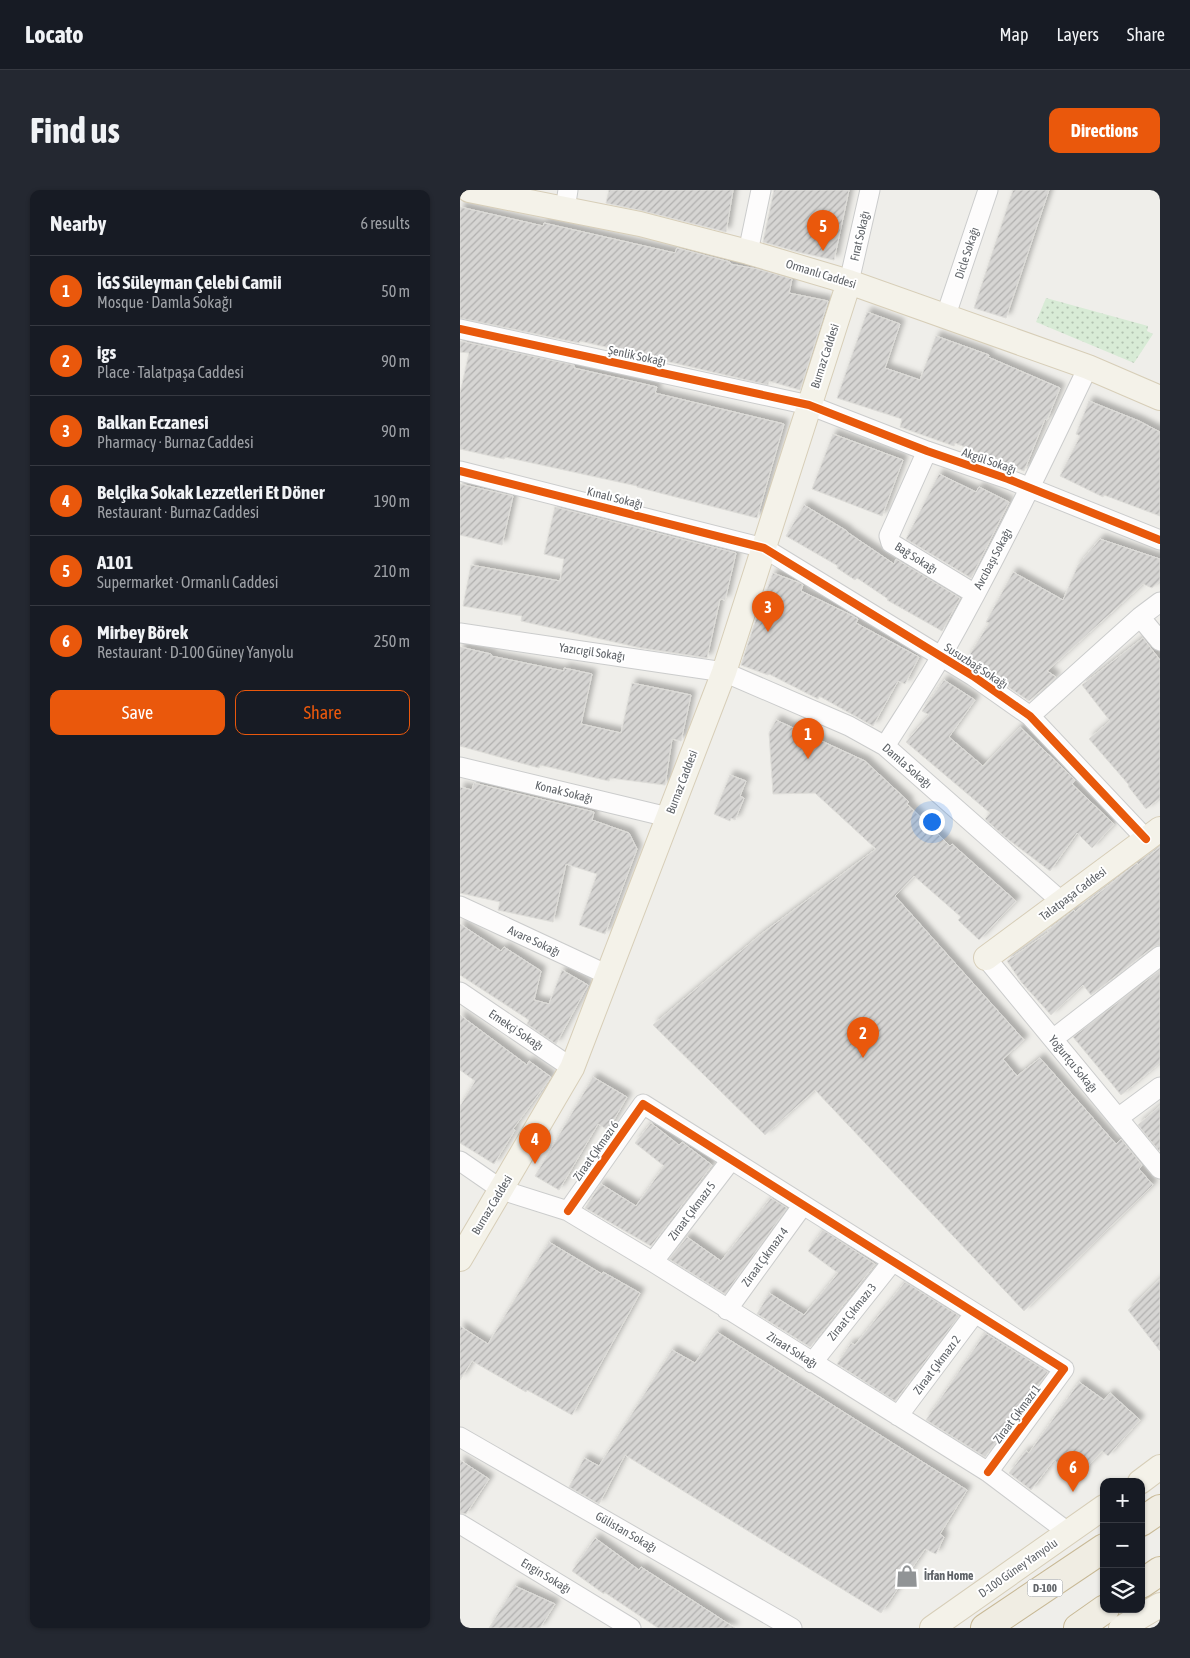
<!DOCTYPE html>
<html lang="en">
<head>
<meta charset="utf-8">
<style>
	body { margin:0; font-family:"Asap Condensed",sans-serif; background:#242831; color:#f1f3f6 }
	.controls { position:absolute; right:15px; bottom:15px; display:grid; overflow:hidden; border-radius:10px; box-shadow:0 1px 4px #0004 }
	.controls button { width:45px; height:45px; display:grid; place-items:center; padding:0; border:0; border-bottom:1px solid #363941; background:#171b24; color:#f1f3f6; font:25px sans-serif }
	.you { position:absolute; left:471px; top:631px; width:18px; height:18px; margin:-12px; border:4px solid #fff; border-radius:50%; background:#1a73e8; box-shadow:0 0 0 8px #1a73e833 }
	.badge { display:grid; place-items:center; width:32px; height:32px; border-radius:50%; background:#ea580c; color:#fff; font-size:16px; font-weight:700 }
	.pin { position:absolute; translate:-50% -41px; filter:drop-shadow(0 1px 2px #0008) }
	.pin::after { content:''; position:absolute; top:26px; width:18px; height:15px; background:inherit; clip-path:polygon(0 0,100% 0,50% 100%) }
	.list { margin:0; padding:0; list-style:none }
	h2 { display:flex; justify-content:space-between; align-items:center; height:65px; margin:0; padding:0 20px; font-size:21px }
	h2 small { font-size:16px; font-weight:400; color:#9ea1a6 }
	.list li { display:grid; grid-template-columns:32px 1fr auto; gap:15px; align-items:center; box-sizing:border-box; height:70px; padding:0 20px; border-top:1px solid #363941 }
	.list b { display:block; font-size:19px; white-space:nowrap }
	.list p { margin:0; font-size:16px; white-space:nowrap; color:#9ea1a6 }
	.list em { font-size:16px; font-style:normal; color:#9ea1a6 }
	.actions { display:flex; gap:10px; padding:15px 20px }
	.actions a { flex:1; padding:11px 0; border:1px solid #ea580c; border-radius:10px; text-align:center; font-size:18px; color:#ea580c }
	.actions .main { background:#ea580c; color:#fff }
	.icon { flex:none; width:28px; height:28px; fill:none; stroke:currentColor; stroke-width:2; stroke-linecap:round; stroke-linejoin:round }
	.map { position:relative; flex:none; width:700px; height:1438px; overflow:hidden; border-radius:10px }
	header { display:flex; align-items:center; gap:30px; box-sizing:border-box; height:70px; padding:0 25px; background:#171b24; border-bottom:1px solid #363941 }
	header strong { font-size:24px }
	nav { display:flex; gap:28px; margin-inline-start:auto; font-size:18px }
	.intro { display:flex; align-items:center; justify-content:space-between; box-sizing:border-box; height:120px; padding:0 30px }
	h1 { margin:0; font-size:35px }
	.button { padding:12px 22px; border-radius:10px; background:#ea580c; color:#fff; font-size:18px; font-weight:700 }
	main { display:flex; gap:30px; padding:0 30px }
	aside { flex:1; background:#171b24; border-radius:10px; box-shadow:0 1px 4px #0004 }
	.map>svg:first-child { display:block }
	.grass { fill:url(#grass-dots) }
	.building { fill:url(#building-hatch); stroke:#deddd9; filter:url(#shadow) }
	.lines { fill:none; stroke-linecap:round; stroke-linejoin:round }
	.minor-casing { stroke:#cbcccc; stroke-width:21 }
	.major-casing { stroke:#d7ceb8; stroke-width:26 }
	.highway-casing { stroke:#c8b996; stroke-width:30 }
	.minor { stroke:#fdfcfc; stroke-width:19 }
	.major { stroke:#f4f2e9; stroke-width:24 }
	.highway { stroke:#f0ede3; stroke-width:28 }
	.cycleway-casing { stroke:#fff; stroke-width:11 }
	.cycleway { stroke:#e8590c; stroke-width:8 }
	.labels { text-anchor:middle; stroke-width:4; stroke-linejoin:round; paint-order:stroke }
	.shield { fill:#fff; stroke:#8f9295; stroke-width:1 }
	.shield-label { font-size:11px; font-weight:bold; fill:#5f6368 }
	.street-label { font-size:12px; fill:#5f6368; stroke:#fff }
	.poi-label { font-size:12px; font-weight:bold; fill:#5f6368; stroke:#fff; text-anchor:start }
</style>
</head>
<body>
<header>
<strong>Locato</strong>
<nav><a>Map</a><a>Layers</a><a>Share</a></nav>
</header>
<div class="intro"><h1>Find us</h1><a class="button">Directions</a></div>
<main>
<aside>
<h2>Nearby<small>6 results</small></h2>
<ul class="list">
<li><span class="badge">1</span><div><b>İGS Süleyman Çelebi Camii</b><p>Mosque · Damla Sokağı</p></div><em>50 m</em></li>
<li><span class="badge">2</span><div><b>igs</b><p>Place · Talatpaşa Caddesi</p></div><em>90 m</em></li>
<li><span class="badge">3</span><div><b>Balkan Eczanesi</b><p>Pharmacy · Burnaz Caddesi</p></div><em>90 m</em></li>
<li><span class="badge">4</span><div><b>Belçika Sokak Lezzetleri Et Döner</b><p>Restaurant · Burnaz Caddesi</p></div><em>190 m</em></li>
<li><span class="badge">5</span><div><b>A101</b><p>Supermarket · Ormanlı Caddesi</p></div><em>210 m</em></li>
<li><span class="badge">6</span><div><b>Mirbey Börek</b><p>Restaurant · D-100 Güney Yanyolu</p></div><em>250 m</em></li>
</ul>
<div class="actions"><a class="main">Save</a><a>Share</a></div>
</aside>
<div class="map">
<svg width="700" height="1438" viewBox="0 0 700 1438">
	<defs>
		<pattern id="grass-dots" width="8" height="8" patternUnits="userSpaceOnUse" patternTransform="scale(1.25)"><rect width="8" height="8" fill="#d8ebd6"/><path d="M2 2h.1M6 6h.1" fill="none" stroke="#b2c2b1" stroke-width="1.8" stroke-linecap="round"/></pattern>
		<pattern id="building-hatch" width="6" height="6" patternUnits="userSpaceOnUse" patternTransform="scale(1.25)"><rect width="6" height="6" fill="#d6d5d3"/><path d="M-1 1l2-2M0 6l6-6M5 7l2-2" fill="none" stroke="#b1b0af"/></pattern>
		<filter id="shadow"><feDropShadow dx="4.5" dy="-4.5" stdDeviation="2.5" flood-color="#0004"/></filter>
	</defs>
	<rect width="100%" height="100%" fill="#efeeea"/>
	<path class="grass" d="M586,108L688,136L687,141L693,144L674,173L576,132Z"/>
	<path class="building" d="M149,0H273L266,42L183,21L146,13Z
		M314,0H389L374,70L338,62L303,52Z
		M553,0H589L546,128L514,118Z
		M0,17L83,36L84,33L215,63L217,58L270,72V74L297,79L332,89L329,103L368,111L340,200L309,191L308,195L274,187L120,151L119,153L0,128Z
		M407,122L440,134L425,178L460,190L476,146L529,165L528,167L600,198L587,230L585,229L564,281L495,253L494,256L440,237L442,229L377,208Z
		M0,151L114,175V178L197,197L195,203L324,234L297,328L177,297V296L45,267L44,269L0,259V203L9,163L0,162Z
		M629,211L679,231L700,242V326L644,305L643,307L600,286L620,246L616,244Z
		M373,244L443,270L422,326L352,299Z
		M479,284L516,302L519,297L549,312L511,388L446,349Z
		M0,294L53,306L42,355L0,345Z
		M344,315L387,341V342L434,374L436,369L500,408L482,441L427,410L428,409L397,388L395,390L377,378L378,376L326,346Z
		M95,317L276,363L265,410L260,409L247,468L181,458L61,431L62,426L3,416L11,375L100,391L104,369L84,364Z
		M640,349L700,369V391L692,398L683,394L587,481L596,487L569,511L507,469L529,433L526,432L553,382L603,410L618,375Z
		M313,383L340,393L343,395L341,401L391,425L398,429L396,433L459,467L445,494L438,491L413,536L359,506L358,509L309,484L308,485L281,475L295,432Z
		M683,448L700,470V608L686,619L668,596L669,595L629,549L650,531L622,495Z
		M0,457L31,464V466L104,481V478L132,484L121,534L161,543L172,493L231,505L221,551L212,549L205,595L150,588L149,591L80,575L79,578L0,556Z
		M484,490L515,510L489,547L523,576L560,537L615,590L612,594L654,634L632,658L617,643L590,681L545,647L525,629L530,623L446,552L469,525L462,521Z
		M316,530L405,571L449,612L447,614L490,656L492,654L556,711L519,750L498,730L501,727L454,686L435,706L564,850L543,869L557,886L580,868L656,954L661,949L682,975L679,979L693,995L564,1121L355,900L305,945L193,835L300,745L416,659L355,603L313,604L309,543Z
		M270,585L286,591L280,606L284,608L275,630L271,628L270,631L254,624Z
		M14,593L134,622L132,630L169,643L177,659L145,744L119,735L137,684L106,674L93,732L38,720L40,712L0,703V597L12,600Z
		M700,657V755L693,757L631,805L623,795L591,825L562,793L547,771L589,742L587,741L614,720L615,722L677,673L678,675Z
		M0,734L41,761L44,757L81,781L74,810L89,814L102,780L128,795L96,854L67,834L69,830L0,785Z
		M700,780V873L661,905L613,847Z
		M0,825L67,875L69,871L91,887L53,939L55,940L34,974L0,953V916L15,891L0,880Z
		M133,887L167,907L148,940L138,934L99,1000L75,986Z
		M700,916V960L699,961L678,935Z
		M191,933L219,955L222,952L252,975L191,1056L125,1018L141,994L176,1016L204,976L175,953Z
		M311,1008L327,1018L265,1104L209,1069L227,1047L261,1071Z
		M363,1040L415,1074L350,1157L297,1124L309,1103L344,1125L378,1083L348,1061Z
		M89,1052L142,1084L143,1082L180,1103L112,1225L67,1200L66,1202L12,1171L0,1190V1136L28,1154Z
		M700,1089V1161L668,1120Z
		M445,1092L499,1126L435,1211L377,1174L391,1153L395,1155Z
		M257,1142L507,1300L480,1344L484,1347L476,1364L465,1359L421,1423L165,1265L139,1314L109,1297L124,1268L139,1276L212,1160L235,1173Z
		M525,1143L588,1182L525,1267L466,1230Z
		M619,1192L644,1210L650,1203L680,1230L648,1266L642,1261L616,1289L594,1270L571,1300L549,1283L566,1261L569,1263Z
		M0,1270L29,1289L6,1324L0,1323Z
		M135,1348L179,1380L181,1377L275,1438H198L144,1402V1404L112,1381Z
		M55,1396L95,1414L80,1438H29Z"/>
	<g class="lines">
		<defs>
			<path id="minor" d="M105,19L108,0
				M288,62L301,0
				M389,92L410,0
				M486,125L528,0
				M0,139L349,215L467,261L548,289L700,350
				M467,261L429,346L431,353L515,404
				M0,281L304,358L513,486L570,526L686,649
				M680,427L700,451
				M0,443L264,482L389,536L425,556L602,712
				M570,526L680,427L700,412
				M425,556C444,526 464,496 482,465C535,371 582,274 628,177
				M0,577L208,627
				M0,716L148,785
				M526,768L700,979
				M0,802L112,878
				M593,849L700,766
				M658,928L700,897
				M0,971L42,1000L108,1021L193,1072L528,1282L609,1343
				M108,1021L183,914L604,1179L528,1282
				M193,1072L271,970
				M267,1120L343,1015
				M352,1173L433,1071
				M438,1226L515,1123
				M0,1247L332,1438
				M0,1334L171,1438"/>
			<path id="major" d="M9,0L180,34L288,62L389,92L628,177L700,208
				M526,768L700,639
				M0,1069L112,878L264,482L389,92
				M680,1292L700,1277
				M472,1438L644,1317
				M661,1438L700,1415"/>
			<path id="highway" d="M681,1332L700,1319
				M681,1394L700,1381
				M525,1438L644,1358
				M618,1438L645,1419"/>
		</defs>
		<use href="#minor" class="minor-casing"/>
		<use href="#major" class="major-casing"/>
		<use href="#highway" class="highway-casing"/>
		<use href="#minor" class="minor"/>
		<use href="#major" class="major"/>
		<use href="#highway" class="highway"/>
		<defs>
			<path id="cycleway" d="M0,139L349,215L467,261L548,289L700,350
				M0,281L304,358L513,486L570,526L686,649
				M108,1021L183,914L604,1179L528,1282"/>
		</defs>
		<use href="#cycleway" class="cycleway-casing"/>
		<use href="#cycleway" class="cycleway"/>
	</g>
	<defs>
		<symbol id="shop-bare" viewBox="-9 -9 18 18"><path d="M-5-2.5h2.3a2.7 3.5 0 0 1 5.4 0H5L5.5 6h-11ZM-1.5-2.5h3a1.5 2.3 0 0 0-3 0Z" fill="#919496" stroke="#fff" stroke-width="2.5" paint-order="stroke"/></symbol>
	</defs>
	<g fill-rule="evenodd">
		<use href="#shop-bare" x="431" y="1370" width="32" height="32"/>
	</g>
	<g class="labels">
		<rect class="shield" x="567.5" y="1389.5" width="35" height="17" rx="4"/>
		<g class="shield-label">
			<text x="585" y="1402">D-100</text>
		</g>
		<g class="street-label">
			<text transform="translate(400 46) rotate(-77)" y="4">Fırat Sokağı</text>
			<text transform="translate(507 63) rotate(-72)" y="4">Dicle Sokağı</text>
			<text transform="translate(361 84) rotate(17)" y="4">Ormanlı Caddesi</text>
			<text transform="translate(177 166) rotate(12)" y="4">Şenlik Sokağı</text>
			<text transform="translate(365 166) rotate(-72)" y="4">Burnaz Caddesi</text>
			<text transform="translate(529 271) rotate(19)" y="4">Akgül Sokağı</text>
			<text transform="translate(155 308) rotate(14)" y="4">Kınalı Sokağı</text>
			<text transform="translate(456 368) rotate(32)" y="4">Bağ Sokağı</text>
			<text transform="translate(533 369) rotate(-62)" y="4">Avcıbaşı Sokağı</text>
			<text transform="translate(132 462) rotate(8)" y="4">Yazıcıgil Sokağı</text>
			<text transform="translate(516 476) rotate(33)" y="4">Susuzbağ Sokağı</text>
			<text transform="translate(447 576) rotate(41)" y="4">Damla Sokağı</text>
			<text transform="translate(222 592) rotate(-69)" y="4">Burnaz Caddesi</text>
			<text transform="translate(104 602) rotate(14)" y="4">Konak Sokağı</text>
			<text transform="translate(613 704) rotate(-37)" y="4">Talatpaşa Caddesi</text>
			<text transform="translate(74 751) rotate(25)" y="4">Avare Sokağı</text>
			<text transform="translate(56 840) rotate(34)" y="4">Emekçi Sokağı</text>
			<text transform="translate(613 874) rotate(51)" y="4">Yoğurtçu Sokağı</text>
			<text transform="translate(136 961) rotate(-55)" y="4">Ziraat Çıkmazı 6</text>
			<text transform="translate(32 1015) rotate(-59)" y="4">Burnaz Caddesi</text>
			<text transform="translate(232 1021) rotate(-53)" y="4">Ziraat Çıkmazı 5</text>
			<text transform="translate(305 1067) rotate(-54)" y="4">Ziraat Çıkmazı 4</text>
			<text transform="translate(392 1122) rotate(-51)" y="4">Ziraat Çıkmazı 3</text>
			<text transform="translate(332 1160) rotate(32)" y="4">Ziraat Sokağı</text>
			<text transform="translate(477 1175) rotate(-53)" y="4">Ziraat Çıkmazı 2</text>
			<text transform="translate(557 1224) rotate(-53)" y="4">Ziraat Çıkmazı 1</text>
			<text transform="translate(166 1342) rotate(30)" y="4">Gülistan Sokağı</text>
			<text transform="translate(558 1378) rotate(-35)" y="4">D-100 Güney Yanyolu</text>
			<text transform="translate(86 1386) rotate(31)" y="4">Engin Sokağı</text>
		</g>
		<g class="poi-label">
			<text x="464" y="1390">İrfan Home</text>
		</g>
	</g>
</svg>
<div class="controls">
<button>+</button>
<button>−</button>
<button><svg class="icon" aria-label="layers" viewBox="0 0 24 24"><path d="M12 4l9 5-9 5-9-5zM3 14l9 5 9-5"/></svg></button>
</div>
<div class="you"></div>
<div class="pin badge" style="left:348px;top:569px">1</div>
<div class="pin badge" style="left:403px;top:868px">2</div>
<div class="pin badge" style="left:308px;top:442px">3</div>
<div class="pin badge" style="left:75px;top:974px">4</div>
<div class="pin badge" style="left:363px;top:61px">5</div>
<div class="pin badge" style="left:613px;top:1302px">6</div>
</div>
</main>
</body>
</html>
